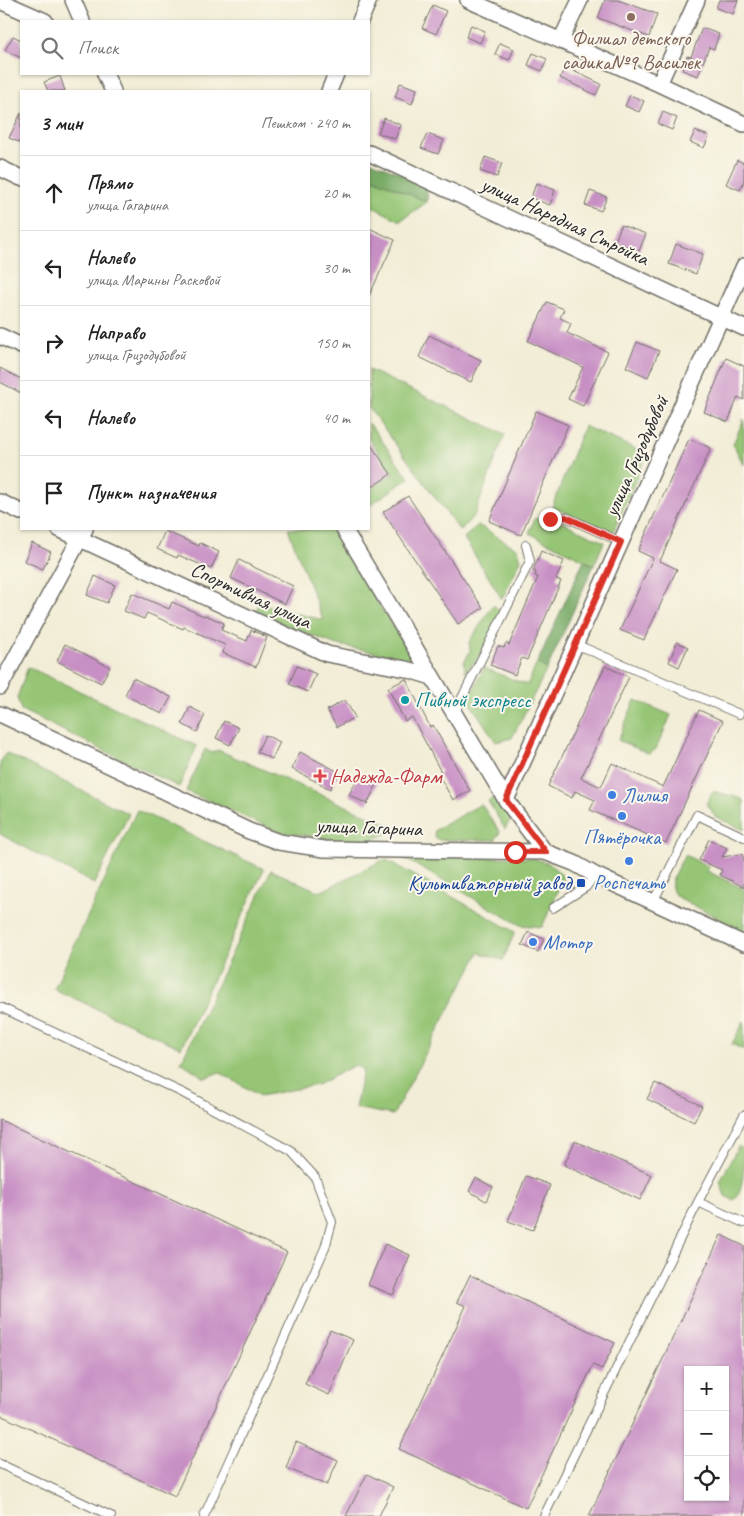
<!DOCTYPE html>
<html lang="ru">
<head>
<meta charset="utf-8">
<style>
	body { margin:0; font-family:Caveat,sans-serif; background:#f2f2f2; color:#222 }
	.controls { position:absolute; right:15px; bottom:15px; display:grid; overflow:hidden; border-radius:0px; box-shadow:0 1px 4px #0004 }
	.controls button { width:45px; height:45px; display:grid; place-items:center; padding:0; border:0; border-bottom:1px solid #e0e0e0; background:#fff; color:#222; font:25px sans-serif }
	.stop { position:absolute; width:15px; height:15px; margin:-11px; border:4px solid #d93025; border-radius:50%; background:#fff }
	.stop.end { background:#d93025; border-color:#fff; box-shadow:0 1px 5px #0008 }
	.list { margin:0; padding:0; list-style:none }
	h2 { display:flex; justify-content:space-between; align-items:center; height:65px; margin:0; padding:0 20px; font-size:21px }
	h2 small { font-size:16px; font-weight:400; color:#767676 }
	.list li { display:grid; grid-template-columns:32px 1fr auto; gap:15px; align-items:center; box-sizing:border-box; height:75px; padding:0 20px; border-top:1px solid #e0e0e0 }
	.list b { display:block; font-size:19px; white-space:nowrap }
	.list p { margin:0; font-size:16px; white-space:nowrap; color:#767676 }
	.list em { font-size:16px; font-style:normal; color:#767676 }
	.icon { flex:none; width:28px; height:28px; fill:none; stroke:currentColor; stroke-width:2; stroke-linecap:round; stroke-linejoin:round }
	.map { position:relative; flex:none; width:744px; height:1516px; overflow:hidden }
	.search { position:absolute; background:#fff; box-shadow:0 1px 4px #0004; left:20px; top:20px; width:350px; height:55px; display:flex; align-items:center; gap:12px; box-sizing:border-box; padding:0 18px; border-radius:0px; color:#767676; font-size:19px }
	.panel { position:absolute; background:#fff; box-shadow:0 1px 4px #0004; left:20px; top:90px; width:350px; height:440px; border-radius:0px }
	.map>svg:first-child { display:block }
	.green { fill:#95c574; stroke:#607850 }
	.forest { fill:#78aa66; stroke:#526a48 }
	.building { fill:#c78fc4; fill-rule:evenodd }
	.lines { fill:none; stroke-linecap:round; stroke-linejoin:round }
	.lane-casing { stroke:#716f67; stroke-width:10 }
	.street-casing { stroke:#716f67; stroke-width:18 }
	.lane { stroke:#fff; stroke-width:8 }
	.street { stroke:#fff; stroke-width:15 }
	.route { stroke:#d93025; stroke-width:6 }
	.education-dot { fill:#8d6e63; stroke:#fbf7ec; stroke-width:2 }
	.culture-dot { fill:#0f9aa8; stroke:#fbf7ec; stroke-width:2 }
	.health-dot { fill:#e0444e; stroke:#fbf7ec; stroke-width:2 }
	.shop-dot { fill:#3f7fe0; stroke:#fbf7ec; stroke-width:2 }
	.transit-dot { fill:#1a4fb4; stroke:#fbf7ec; stroke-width:2 }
	.labels { text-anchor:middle; stroke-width:4; stroke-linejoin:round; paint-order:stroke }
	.education-label { font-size:21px; fill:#785e54; stroke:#fbf7ec }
	.street-label { font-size:21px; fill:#2b2b2b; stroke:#fbf7ec }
	.culture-label { font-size:21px; fill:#0d838f; stroke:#fbf7ec; text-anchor:start }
	.health-label { font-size:21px; fill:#be3a42; stroke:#fbf7ec; text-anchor:start }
	.shop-label { font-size:21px; fill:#366cbe; stroke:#fbf7ec; text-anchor:start }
	.transit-label { font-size:21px; fill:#164399; stroke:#fbf7ec; text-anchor:end }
</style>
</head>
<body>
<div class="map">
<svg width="744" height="1516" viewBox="0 0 744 1516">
	<rect width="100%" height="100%" fill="#fbf7ec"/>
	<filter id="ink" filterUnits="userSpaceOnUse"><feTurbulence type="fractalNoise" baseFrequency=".02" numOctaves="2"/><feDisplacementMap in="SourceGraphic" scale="10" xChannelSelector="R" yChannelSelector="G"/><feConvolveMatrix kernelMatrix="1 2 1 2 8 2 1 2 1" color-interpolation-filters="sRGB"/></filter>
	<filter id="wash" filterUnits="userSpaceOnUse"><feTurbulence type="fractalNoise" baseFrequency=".0096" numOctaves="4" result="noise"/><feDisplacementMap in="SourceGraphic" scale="20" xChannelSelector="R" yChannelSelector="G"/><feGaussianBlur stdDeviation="1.12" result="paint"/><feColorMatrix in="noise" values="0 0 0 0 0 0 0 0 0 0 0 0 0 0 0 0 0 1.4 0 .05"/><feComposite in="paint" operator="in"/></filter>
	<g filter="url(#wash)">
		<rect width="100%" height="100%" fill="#f2edd6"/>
		<path class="green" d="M369,176L427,202L400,221L369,205Z
			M369,370L505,434L475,514L460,531L369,408Z
			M744,419V465L733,444Z
			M369,423L409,478L369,506V491L393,474L369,439Z
			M584,426L647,454L613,532L552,507Z
			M535,518L553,525L562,522L604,542L594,565L529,533Z
			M478,525L518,549L521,560L502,599L464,538Z
			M288,529H330L415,661L334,644L255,613L259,604L323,620Z
			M493,605L500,611V615L480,656L465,672L464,662L470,651L469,642Z
			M537,663L547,669L512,738L496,742L468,700L484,668L527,685Z
			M28,667L197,746L179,787L21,710L17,698Z
			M635,700L671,715L656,749L649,754L618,740Z
			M205,749L212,753L218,750L399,829L372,840H337L279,832L186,791Z
			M6,753L129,814L94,884L0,834V763Z
			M713,791C724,795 733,795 744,800V830L716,817L706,804Z
			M498,794L511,819L505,829L488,801Z
			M481,804L500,832L495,840H439L434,836L435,830Z
			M137,810L264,869L181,1048L54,989Z
			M685,855L709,867L707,871L744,889V932L676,896C665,883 678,868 685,855Z
			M400,856L533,858L550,864L564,877L542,927L520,925Z
			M385,859L515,932L503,960L479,953L393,1115L355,1108L363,1070L355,1065L317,1085L260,1096L219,1072L205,1078L181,1062L271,870L320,892Z
			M744,1021V1050L732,1044Z
			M738,1146L744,1150C744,1165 744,1194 733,1200L725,1196L720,1182Z"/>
		<path class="forest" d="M369,160L428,185L427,202L369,176Z
			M584,560L594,565L547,669L537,663Z"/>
		<g id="blocks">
			<path class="building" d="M605,0H618L657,14L649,37L598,18Z
				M719,0H738L733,14L716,8Z
				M433,5L446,11L436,34L422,28Z
				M471,25L485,31L480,43L466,37Z
				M702,28L719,34L714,49L709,47L698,76L682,70L687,56L691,57Z
				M13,36L21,40V58L5,50Z
				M500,43L514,49L509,60L495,54Z
				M533,53L547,59L542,71L528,65Z
				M565,67L601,84L596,95L560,78Z
				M60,76L65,91H48L44,82Z
				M400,83L417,89L412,104L395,97Z
				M630,95L644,101L639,112L625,106Z
				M663,112L677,118L672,130L658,124Z
				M21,113V143L9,138Z
				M384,118L401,125L395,139L378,133Z
				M695,131L709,136L704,148L690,142Z
				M427,134L444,140L438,154L421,148Z
				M485,157L502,163L497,177L480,171Z
				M737,160L744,163V181L740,190L726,184Z
				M536,183L555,190L550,205L531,198Z
				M590,191L607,197L601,211L585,205Z
				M621,225L646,234L639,251L615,242Z
				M369,228L395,240L369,296Z
				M676,244L703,254L696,274L669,264Z
				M547,302L564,309L560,318L571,323L567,333L608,352L583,406L568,399L583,367L528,341Z
				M429,335L481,360L471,382L419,357Z
				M637,342L659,351L648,377L626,367Z
				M726,358L744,366V400L738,397L728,422L704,412Z
				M0,368L21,379V393L0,382Z
				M536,411L568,425L521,535L489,521Z
				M689,439L711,448L660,561L677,569L644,640L620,630L653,558L638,551Z
				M369,442L391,474L369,489Z
				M408,496L483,608L458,624L383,512Z
				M165,531L199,546L200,543L219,552L211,569L178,555L177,558L157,549Z
				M32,543L51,552L43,569L24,561Z
				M541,551L564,561L556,579L561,581L527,660L522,658L515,675L490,665L498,646L504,648L506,643L509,645L538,577L535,576L536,572L533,571Z
				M239,560L293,586L285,604L231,578Z
				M95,576L115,585L107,603L87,595Z
				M132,593L169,609L172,602L204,616L205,615L224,623L221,630L247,641L251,630L267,637L256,667L223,653L225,645L184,627L183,629L147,613L144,619L124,611Z
				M677,642L688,647L679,667L669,662Z
				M65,644L110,667L101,683L57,661Z
				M297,666L316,674L308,692L289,684Z
				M605,666L629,677L581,778L601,787L612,763L663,787L699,710L723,721L666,843L590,810L595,800L575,791L572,798L548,786Z
				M133,678L171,697L162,714L125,695Z
				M406,679L430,727L433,725L470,791L453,800L438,774L441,772L412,717L405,721L388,688Z
				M345,700L355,717L337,727L327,710Z
				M190,707L205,715L197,732L182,724Z
				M224,721L239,728L230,745L216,738Z
				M265,735L280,742L272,759L257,752Z
				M300,752L339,772L330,789L292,769Z
				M359,775L377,784L367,804L349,795Z
				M709,839L727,848L722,857L742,854L744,859V887L720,875L722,870L699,860Z
				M528,932L544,939L538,952L522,945Z
				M655,1083L702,1106L694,1122L647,1099Z
				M0,1120L287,1252L175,1496L0,1415Z
				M575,1141L652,1175L640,1200L564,1165Z
				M526,1176L550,1185L533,1230L508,1221Z
				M476,1178L493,1187L486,1201L469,1191Z
				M721,1235L744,1246V1516H589ZM688,1370H725V1497H688Z
				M385,1244L410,1255L393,1295L368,1285Z
				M470,1275L615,1343L602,1369L593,1365L526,1508L399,1449L466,1306L457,1302Z
				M330,1330L353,1340L329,1395L305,1384Z
				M296,1442L338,1460L327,1485L286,1468Z
				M367,1474L393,1487L379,1516H346Z"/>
		</g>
	</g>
	<g filter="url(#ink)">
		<use href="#blocks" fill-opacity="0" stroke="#716f67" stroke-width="1"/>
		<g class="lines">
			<defs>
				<path id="lane" d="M550,519L566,517L621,542
					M575,644L739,714
					M454,714L530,561L526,545
					M653,902L697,815L744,837
					M553,908L586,887L595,875
					M0,1007L183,1093L291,1151L315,1177L332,1222L325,1248L204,1516
					M698,1202L744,1223
					M0,1464L111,1516
					M544,1516L698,1202L744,1115"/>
				<path id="street" d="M73,0L82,21
					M468,0L659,84L744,124
					M0,1L45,21
					M360,21L369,0
					M561,40L580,0
					M105,74L113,91
					M659,84L697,0
					M329,91L336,74
					M369,153L744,328
					M0,168L21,178
					M0,336L21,346
					M0,502L21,512
					M59,529L327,654L406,669L432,677
					M344,529L506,800L545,852
					M0,687L85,529
					M0,714L249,831L279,842L324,849L545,852L574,863L595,875L744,944
					M506,800L744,266"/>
			</defs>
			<use href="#lane" class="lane-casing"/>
			<use href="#street" class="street-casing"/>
			<use href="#lane" class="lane"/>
			<use href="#street" class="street"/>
		</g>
	</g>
	<g class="lines" filter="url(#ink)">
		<path class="route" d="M515,852H546L506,800L621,542L566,517L550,519"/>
	</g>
	<circle class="education-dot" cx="631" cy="17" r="5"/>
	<circle class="culture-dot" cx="405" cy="700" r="5"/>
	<path class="health-dot" d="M317.5 768.5h5v5h5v5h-5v5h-5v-5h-5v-5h5z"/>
	<g class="shop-dot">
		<circle cx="612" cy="795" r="5"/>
		<circle cx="622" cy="816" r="5"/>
		<circle cx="629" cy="861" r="5"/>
		<circle cx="533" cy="942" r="5"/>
	</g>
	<rect class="transit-dot" x="576" y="878" width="10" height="10" rx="2.5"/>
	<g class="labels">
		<g class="education-label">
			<text x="631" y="45">Филиал детского<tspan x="631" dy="24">садика№9 Василек</tspan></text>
		</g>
		<g class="street-label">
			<text transform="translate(565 221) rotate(25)" y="7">улица Народная Стройка</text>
			<text transform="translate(636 456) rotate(-66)" y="7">улица Гризодубовой</text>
			<text transform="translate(251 595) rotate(25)" y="7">Спортивная улица</text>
			<text transform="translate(369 827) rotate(2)" y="7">улица Гагарина</text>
		</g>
		<g class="culture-label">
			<text x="415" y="707">Пивной экспресс</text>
		</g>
		<g class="health-label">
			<text x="330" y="783">Надежда-Фарм</text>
		</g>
		<g class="shop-label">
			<text x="622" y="802">Лилия</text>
			<text x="622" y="844" text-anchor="middle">Пятёрочка</text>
			<text x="629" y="889" text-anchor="middle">Роспечать</text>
			<text x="543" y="949">Мотор</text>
		</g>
		<g class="transit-label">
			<text x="571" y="890">Культиваторный завод</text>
		</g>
	</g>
</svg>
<div class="controls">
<button>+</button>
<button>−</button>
<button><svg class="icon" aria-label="locate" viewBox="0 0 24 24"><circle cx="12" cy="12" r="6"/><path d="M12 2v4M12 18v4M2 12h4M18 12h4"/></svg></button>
</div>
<div class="stop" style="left:515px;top:852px"></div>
<div class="stop end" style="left:550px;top:519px"></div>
<div class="search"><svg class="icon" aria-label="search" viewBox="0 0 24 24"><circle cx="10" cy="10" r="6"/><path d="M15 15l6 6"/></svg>Поиск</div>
<section class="panel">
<h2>3 мин<small>Пешком · 240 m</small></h2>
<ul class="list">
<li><svg class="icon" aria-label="ahead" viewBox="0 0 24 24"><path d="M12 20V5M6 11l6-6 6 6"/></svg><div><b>Прямо</b><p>улица Гагарина</p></div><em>20 m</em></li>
<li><svg class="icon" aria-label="left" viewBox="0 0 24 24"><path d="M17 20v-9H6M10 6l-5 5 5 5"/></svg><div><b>Налево</b><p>улица Марины Расковой</p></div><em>30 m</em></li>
<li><svg class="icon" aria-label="right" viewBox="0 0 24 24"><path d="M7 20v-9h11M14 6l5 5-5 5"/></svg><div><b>Направо</b><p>улица Гризодубовой</p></div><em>150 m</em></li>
<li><svg class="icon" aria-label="left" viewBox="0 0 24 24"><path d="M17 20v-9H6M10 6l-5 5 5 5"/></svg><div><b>Налево</b></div><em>40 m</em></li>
<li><svg class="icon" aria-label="arrive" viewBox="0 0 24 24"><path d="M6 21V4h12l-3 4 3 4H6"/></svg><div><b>Пункт назначения</b></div></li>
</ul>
</section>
</div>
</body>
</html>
